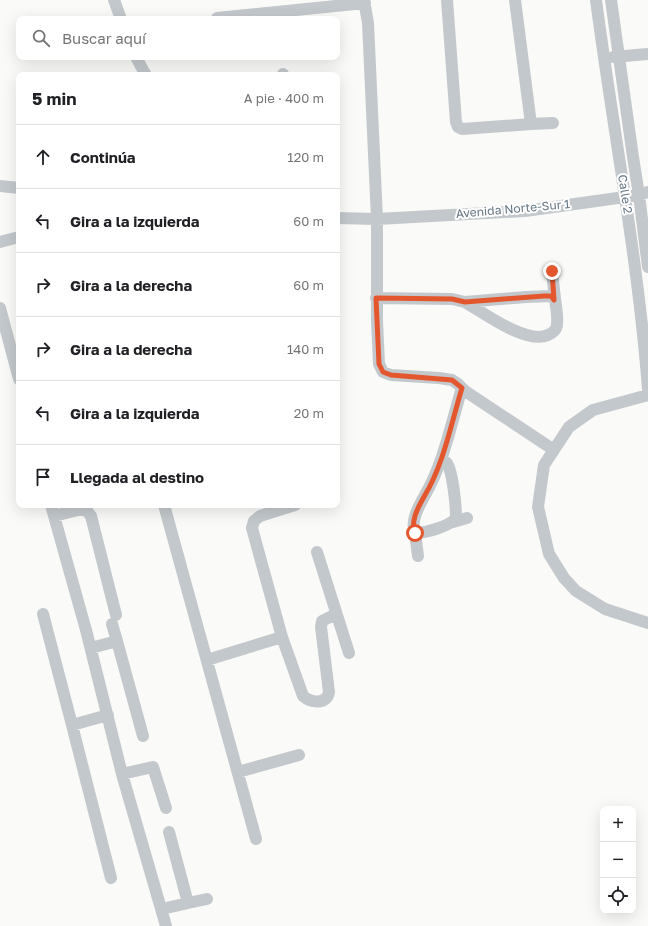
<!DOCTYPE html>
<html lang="es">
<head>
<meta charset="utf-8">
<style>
	body { margin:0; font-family:"Golos Text",sans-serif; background:#f6f6f6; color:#202124 }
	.controls { position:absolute; right:12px; bottom:12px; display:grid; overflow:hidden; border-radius:8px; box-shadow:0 4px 16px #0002 }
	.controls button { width:36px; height:36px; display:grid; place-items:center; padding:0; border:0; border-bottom:1px solid #e0e0e0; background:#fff; color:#202124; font:20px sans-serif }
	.stop { position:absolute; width:12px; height:12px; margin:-9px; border:3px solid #e4572e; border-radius:50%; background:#fff }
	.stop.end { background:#e4572e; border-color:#fff; box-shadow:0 1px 4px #0008 }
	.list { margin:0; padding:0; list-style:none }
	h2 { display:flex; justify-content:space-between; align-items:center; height:52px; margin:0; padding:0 16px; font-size:17px }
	h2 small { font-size:13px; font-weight:400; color:#757577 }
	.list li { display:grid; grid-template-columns:26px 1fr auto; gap:12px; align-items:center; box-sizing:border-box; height:64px; padding:0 16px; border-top:1px solid #e0e0e0 }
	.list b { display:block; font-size:15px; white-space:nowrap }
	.list em { font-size:13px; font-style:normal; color:#757577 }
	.icon { flex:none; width:22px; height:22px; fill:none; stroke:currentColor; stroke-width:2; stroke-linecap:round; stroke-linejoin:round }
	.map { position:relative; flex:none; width:648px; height:926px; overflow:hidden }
	.search { position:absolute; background:#fff; box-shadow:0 4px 16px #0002; left:16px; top:16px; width:324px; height:44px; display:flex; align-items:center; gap:10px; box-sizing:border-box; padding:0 14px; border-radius:8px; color:#757577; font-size:15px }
	.panel { position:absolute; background:#fff; box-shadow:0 4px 16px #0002; left:16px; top:72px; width:324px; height:436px; border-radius:8px }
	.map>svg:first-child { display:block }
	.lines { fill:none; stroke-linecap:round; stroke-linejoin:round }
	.minor { stroke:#c3c8cc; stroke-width:12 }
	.route { stroke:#e4572e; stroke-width:5 }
	.labels { text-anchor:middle; stroke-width:4; stroke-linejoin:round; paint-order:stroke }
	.street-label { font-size:12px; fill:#657683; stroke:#fff }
</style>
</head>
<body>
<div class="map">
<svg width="648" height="926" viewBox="0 0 648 926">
	<rect width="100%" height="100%" fill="#fafaf8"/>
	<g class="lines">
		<path class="minor" d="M114,0L121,19
			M447,0L456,122L458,127L462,129L531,124L515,0
			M596,0C613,130 638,258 648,389
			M611,0L633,157L639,195L648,267
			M217,18L365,3
			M136,57L143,70L146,75
			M613,57L648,54
			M283,74V75
			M531,124L553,123
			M0,186L19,188
			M337,218L377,219L368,23L364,0
			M0,242L19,237
			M552,271L555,299
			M376,298L452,299L465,302L526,297L551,296L555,299C556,307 558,316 557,324C557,329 553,333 548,335C527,345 484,313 465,302
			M0,308L19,379
			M648,395L593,410L569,427L544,465L538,507L549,554L564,578L576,591L605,609L648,623
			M554,450L465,391L458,384L452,380L439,378L391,375L383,372L379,364L377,321V219L525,211L639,195L648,192
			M442,459C443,460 445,462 447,463C453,473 456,506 456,518C450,526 426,533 415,533C410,521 419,506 425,495C444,462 451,424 462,388
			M51,505L86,630L122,774L166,926
			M164,505L256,839
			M54,516L82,509L87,511L91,516L116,615
			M453,522L467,518
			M415,533L418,556
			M317,552L349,653
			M43,614L72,725L108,715
			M112,624L117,641
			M282,637L252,528L254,521L260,516L295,505
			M91,648L117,641L143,736
			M207,660L282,637L303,696C311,703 327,705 329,692L321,627L322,621L336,614
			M72,725L111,878
			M238,772L299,755
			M122,774L153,767L166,808
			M188,903L207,899
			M162,909L188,903L169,832"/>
	</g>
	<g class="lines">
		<path class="route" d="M415,533C410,520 419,506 425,495C444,463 451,424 462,388L452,380L391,375L383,372L379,364L376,298L452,299L465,302L544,296H551L554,300L552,271"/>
	</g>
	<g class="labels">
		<g class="street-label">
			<text transform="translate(625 194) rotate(81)" y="4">Calle 2</text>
			<text transform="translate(513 209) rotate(-5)" y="4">Avenida Norte-Sur 1</text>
		</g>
	</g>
</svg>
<div class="controls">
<button>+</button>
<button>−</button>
<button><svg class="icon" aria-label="locate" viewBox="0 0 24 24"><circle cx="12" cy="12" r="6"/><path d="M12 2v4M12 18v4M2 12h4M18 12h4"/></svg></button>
</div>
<div class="stop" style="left:415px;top:533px"></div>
<div class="stop end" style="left:552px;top:271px"></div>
<div class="search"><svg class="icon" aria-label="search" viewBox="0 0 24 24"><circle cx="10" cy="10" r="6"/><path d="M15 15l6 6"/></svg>Buscar aquí</div>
<section class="panel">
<h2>5 min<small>A pie · 400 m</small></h2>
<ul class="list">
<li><svg class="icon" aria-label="ahead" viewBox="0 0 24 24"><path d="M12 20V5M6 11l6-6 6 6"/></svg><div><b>Continúa</b></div><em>120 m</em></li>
<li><svg class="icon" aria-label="left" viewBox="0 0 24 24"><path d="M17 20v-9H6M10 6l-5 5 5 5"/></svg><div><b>Gira a la izquierda</b></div><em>60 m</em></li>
<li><svg class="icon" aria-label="right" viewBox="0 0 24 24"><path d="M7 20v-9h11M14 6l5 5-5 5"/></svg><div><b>Gira a la derecha</b></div><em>60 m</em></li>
<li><svg class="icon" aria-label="right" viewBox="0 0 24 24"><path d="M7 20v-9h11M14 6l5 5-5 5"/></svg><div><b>Gira a la derecha</b></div><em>140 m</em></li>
<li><svg class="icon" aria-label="left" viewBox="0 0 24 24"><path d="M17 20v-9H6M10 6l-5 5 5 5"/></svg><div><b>Gira a la izquierda</b></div><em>20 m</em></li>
<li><svg class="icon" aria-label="arrive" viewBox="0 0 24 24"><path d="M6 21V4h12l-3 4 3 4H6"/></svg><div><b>Llegada al destino</b></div></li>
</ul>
</section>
</div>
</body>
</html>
